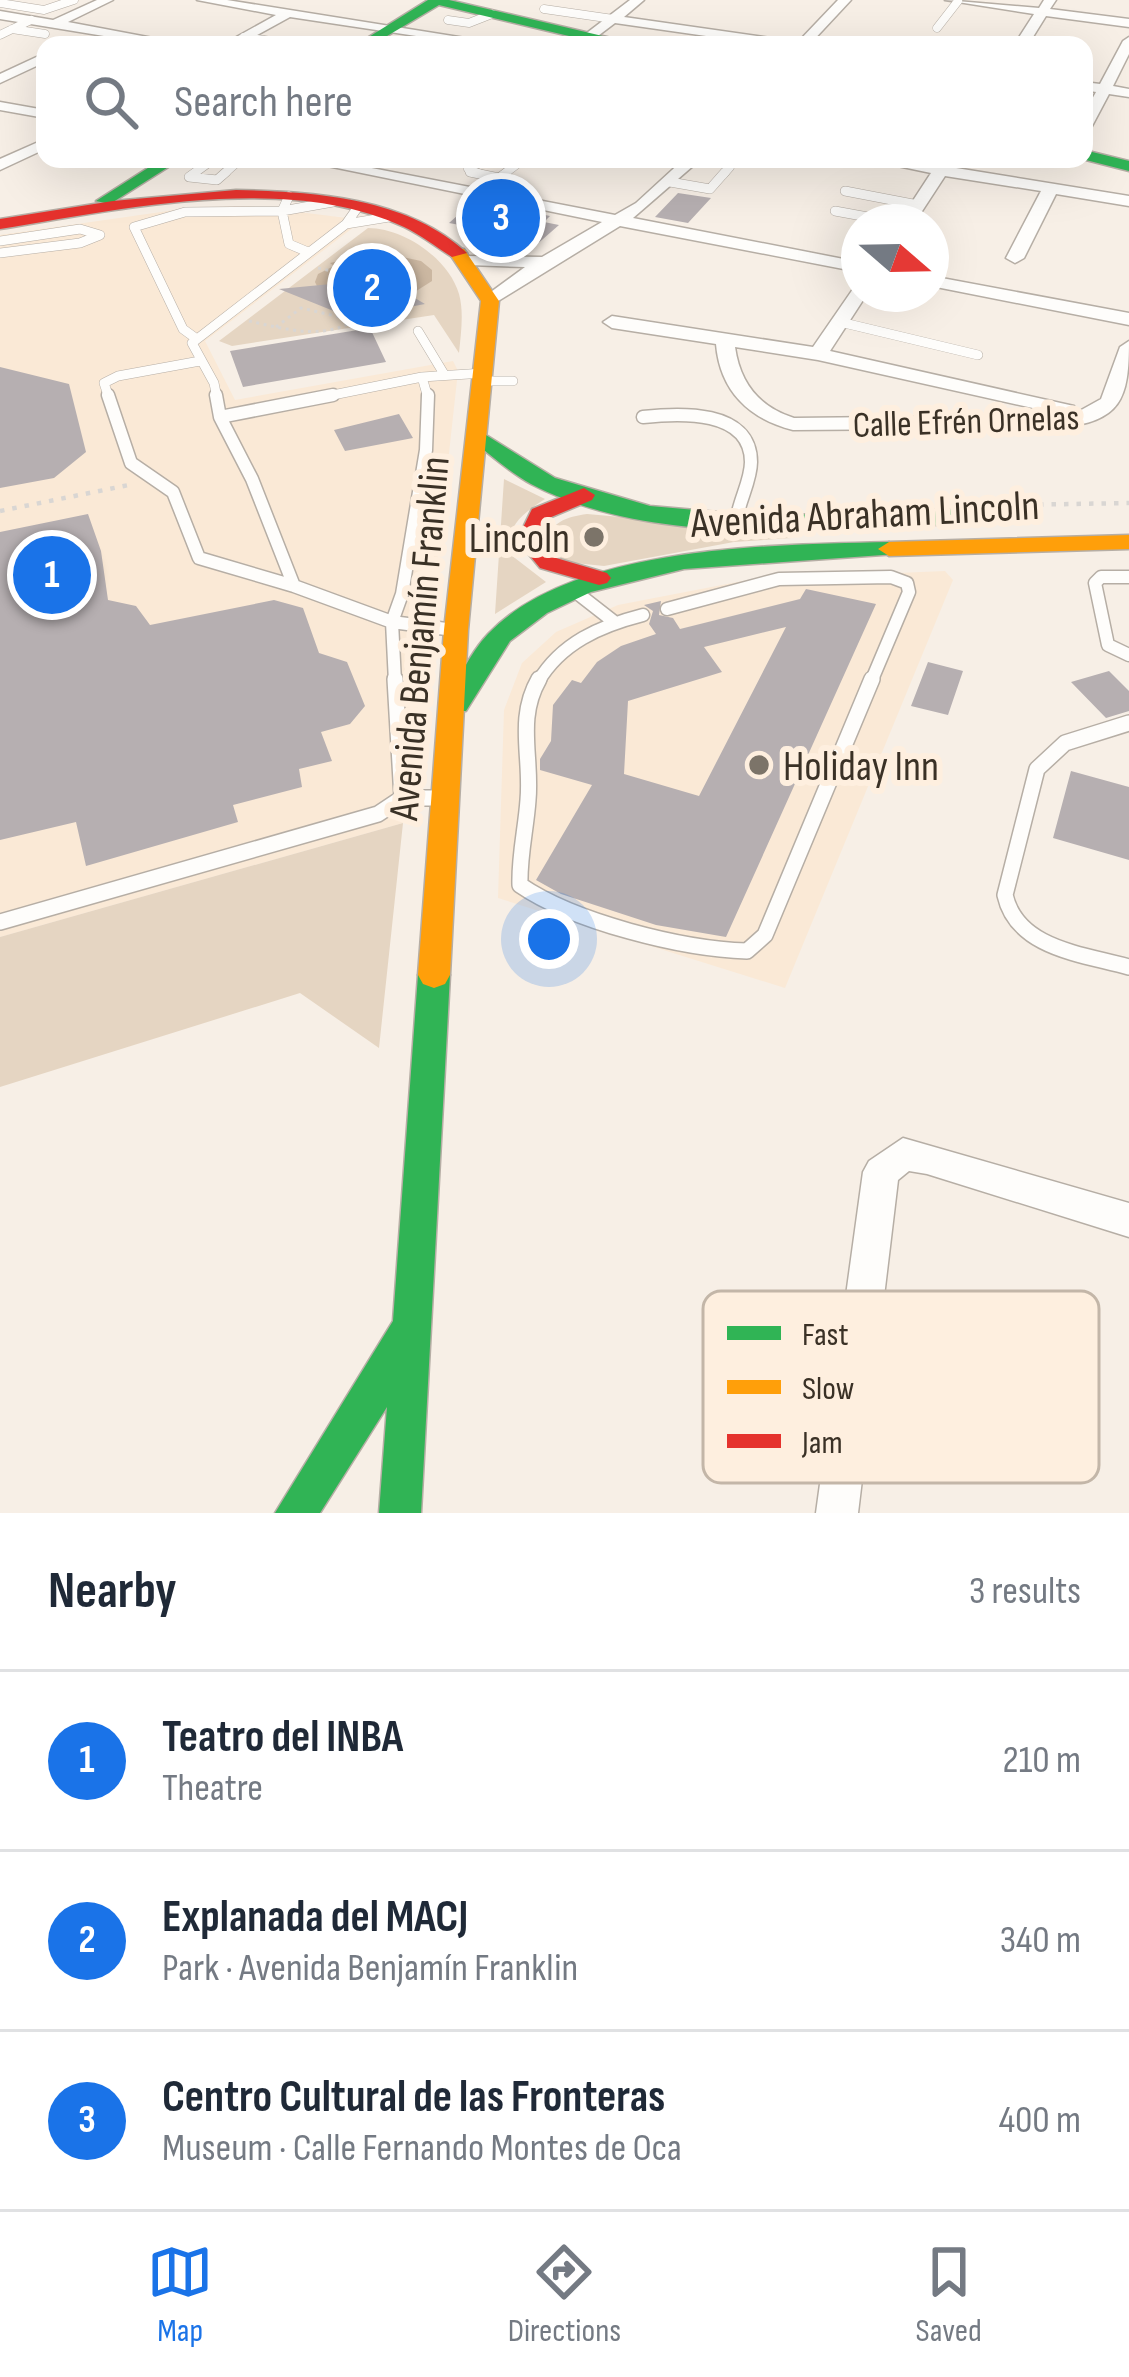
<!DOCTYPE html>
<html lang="en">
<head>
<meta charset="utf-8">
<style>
	body { margin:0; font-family:"Sofia Sans Condensed",sans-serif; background:#f2f2f3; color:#1f2937 }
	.compass { position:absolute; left:841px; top:204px; width:108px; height:108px; border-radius:50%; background:#fff; box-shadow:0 12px 48px #0002; rotate:110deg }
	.you { position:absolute; left:549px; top:939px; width:42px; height:42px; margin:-30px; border:9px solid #fff; border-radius:50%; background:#1a73e8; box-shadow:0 0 0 18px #1a73e833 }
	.badge { display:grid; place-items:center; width:78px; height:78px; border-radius:50%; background:#1a73e8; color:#fff; font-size:39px; font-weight:700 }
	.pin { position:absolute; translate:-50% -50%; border:6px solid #fff; box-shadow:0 3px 12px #0006 }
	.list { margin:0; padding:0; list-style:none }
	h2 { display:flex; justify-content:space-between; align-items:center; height:156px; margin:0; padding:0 48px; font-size:51px }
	h2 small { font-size:39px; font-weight:400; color:#747a83 }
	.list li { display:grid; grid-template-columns:78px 1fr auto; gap:36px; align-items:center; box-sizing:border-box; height:180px; padding:0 48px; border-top:3px solid #e0e1e3 }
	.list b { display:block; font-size:45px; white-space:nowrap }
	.list p { margin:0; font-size:39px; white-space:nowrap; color:#747a83 }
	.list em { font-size:39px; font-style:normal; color:#747a83 }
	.icon { flex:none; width:66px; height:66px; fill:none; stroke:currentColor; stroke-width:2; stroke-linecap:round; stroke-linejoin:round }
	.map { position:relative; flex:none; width:1129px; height:1513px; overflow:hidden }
	.search { position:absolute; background:#fff; box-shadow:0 12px 48px #0002; left:36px; right:36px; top:36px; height:132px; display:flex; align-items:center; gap:30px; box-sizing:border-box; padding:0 42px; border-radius:24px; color:#747a83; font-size:45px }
	.sheet { height:696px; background:#fff }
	nav { display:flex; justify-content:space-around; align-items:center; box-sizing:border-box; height:168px; border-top:3px solid #e0e1e3; background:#fff; font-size:33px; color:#747a83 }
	nav a { display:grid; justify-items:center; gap:6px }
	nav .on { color:#1a73e8 }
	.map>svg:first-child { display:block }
	.built { fill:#fae9d6 }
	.green { fill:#e5d5c2 }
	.water { fill:#cbb7a1 }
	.building { fill:#b6afb1; fill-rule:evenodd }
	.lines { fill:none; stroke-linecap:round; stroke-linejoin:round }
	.lane-far3-casing { stroke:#b6aea5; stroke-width:9 }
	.lane-far2-casing { stroke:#b6aea5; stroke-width:10 }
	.lane-far1-casing { stroke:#b6aea5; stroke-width:15 }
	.lane-casing { stroke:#b6aea5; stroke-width:18 }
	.street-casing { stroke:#b6aea5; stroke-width:3 }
	.fast-casing { stroke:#b6aea5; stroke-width:3 }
	.slow-casing { stroke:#b6aea5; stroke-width:3 }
	.jam-casing { stroke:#b6aea5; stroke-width:3 }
	.path-far1 { stroke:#d9d6d3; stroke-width:3; stroke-dasharray:3 4.5; stroke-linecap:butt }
	.path { stroke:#d9d6d3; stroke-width:4.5; stroke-dasharray:4.5 8; stroke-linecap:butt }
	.lane-far3 { stroke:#fefdfb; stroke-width:8 }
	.lane-far2 { stroke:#fefdfb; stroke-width:9 }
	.lane-far1 { stroke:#fefdfb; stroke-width:12 }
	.lane { stroke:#fefdfb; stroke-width:15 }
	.street { fill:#fefdfb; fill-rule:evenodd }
	.fast { fill:#30b455; fill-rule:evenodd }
	.slow { fill:#ff9f0a; fill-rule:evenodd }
	.jam { fill:#e5322d; fill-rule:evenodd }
	.poi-dot { fill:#7c7469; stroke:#feefdf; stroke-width:4.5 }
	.labels { text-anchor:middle; stroke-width:12; stroke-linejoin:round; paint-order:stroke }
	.far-street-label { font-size:36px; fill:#3a3126; stroke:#feefdf }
	.street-label { font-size:42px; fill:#3a3126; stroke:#feefdf }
	.poi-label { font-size:42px; fill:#3a3126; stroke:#feefdf; text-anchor:end }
	.key { fill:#feefdf; stroke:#c3b6a8; stroke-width:3 }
	.key-label { font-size:33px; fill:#3a3126 }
</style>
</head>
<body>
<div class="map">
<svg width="1129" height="1513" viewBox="0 0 1129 1513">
	<rect width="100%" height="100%" fill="#f7efe6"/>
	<path class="built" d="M249,206L363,220L205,341L235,400L453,361L458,371L414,773L403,823L0,937V235L189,208Z
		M945,571L953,580L785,988L498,898L504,710L522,663L556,632L618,605L753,579Z"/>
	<path class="green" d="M368,228C404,228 449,259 459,294C464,312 461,333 459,353L434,315L232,346L219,341Z
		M504,479L545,499C522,514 505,526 511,555L546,582L495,614Z
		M587,514L790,532L791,538L734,542L604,566L565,562L546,544C549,522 567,517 587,514Z
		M403,823L379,1048L300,993L0,1087V937Z"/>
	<path class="water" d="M379,252L421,261L432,270V281L402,300L319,290L315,282L318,274L334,266L330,263Z"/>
	<path class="building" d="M678,193L711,198L688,223L655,217Z
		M496,205L550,216L544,222L559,225L535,246L514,242L507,250L485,245L497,232L449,223L467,207L489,211Z
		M363,264H387L409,274L403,291L425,304L351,318L279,289L331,284L346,269Z
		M370,328L386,362L243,387L230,351Z
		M0,367L69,384L86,452L54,478L0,488Z
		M399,414L413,438L345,451L334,430Z
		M88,514L101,551L108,600L136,606L150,625L274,600L303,608L319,653L347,662L365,706L350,724L321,732L332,761L299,769L302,787L233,805L238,822L86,866L76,822L0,840V532Z
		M806,589L876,604L726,937L656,925L561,894L536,880L592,785L540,770V759L551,741L553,705L572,680L581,683L597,662L621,646L656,634L649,624L653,611L644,605L661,601L659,615L673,618L680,629L800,599ZM786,627L699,796L624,774L628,701L722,672L704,647Z
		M928,662L963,671L948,715L911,706Z
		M1109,671L1129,691V711L1106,718L1071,682Z
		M1071,771L1129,787V860L1053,838Z"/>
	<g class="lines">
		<defs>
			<path id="lane-far3" d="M0,3L44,10L74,0
				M544,9L613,19
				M448,20L469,23L492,14
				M937,28L958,1
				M12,29L45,34
				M0,35L31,20
				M244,37L300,45
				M481,159L468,169L483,175
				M192,175L214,159
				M223,175L241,159
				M503,175L524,159
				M723,175L730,167"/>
			<path id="lane-far2" d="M196,172L189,177L217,180L226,172
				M470,172L499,178L507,172
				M670,182L710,189L725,172
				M845,191L918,205
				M835,211L895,222
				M346,224L389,217
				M0,241L80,229L100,235L80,243L0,253
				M308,252L289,244L282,211L333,202
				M840,322L978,355
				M418,331L444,374
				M194,337L183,329L134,227L185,212L282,211L289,196
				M422,377L428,398
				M484,381H513
				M109,398L104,383L118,376L200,361
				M217,398L214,383L192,343L346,224L358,207
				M318,398L422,377L484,373"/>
			<path id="lane-far1" d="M108,395L131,463L173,492L199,558L294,586
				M216,395L220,417L252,479L294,586L392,622L454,630
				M220,417L333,395
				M643,417C679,413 751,409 751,462C751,480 740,499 737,517
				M1129,577H1101L1095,583L1108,645L1129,655
				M572,589L613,621
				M667,609L779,579L891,577L907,583L909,592L871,682
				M395,682L392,622L402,594L426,450L428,395
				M538,682C561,643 600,626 643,615"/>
			<path id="lane" d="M395,679L402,798
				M539,679C516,719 532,757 528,800C526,829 519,856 520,885C574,922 682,949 747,951L765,935L872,679
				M1129,723L1065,743L1037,769L1005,895C1017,949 1083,954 1129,967
				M0,922L378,814L402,798H435"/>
			<path id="street" d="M97,0H113L68,22L190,45H159L0,19V11L53,20Z
				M197,0H227L509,45H476L290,17L239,45H222L276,15Z
				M630,0H644L624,17L798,42L838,0H851L809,45H769L615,23L586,45H571Z
				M945,0L1039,8L1044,0H1056L1050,9L1129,19V27L1046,16L1028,45H1014L1034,14Z
				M1129,37V54L1113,86L1129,89V97L1109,94L1091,128L1084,132V114L1096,92L1084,90V82L1100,84L1123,41Z
				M45,53V62L0,83V74Z
				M0,102L45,110V118L0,110Z
				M45,139V149L0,170V159Z
				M293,159H325L615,215L636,203L684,159H701L633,218L859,262V272L620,226L490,306L484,305V297L525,267L469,265L463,264V256L542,257L602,222Z
				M864,159L936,165L940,159H954L950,167L1129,196V206L1056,194L1024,258L1015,263L1006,258L1041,191L945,176L915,222H899L931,173Z
				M931,276L1129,313V325L931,286Z
				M859,288V294H867L830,351L1074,406V414L1101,399L1120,347L1129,341C1129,400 1121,421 1059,428L793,430C749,419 720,391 716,344L612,328L603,322L612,316L813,347L853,289ZM735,347L818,360L1064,415L794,418C759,407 740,383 735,347Z
				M903,1138L1129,1203V1237L927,1174L909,1171L898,1180L858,1513H816L863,1172L869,1161Z"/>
			<path id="fast" d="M449,0L628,42L630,45H607L439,5L372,45H356L428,0Z
				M1084,150L1129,161V171L1082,159Z
				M162,159H181L110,204L96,201Z
				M478,430L555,478L650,506L764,516L988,508L999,515L988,522C846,528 661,552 531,484C509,472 491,455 471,440L468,436Z
				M889,542L900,549L897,554L684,569L591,592L547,613L510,641L466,711H448L444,705C458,681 469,654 488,634C573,545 774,545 889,542Z
				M434,962L445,966L450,975L421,1513H379L387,1407L320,1513H275L393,1321L418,975L423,966Z"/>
			<path id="slow" d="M452,249H464L499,301L468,630L450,975L445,984L434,988L423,984L418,975L444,630L481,301L449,253Z
				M1129,535V549L889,556L878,549L889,542Z"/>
			<path id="jam" d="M236,190C314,192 406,197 467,253L452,257C436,247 421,235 404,227C287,172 122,209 0,229V219L113,201Z
				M584,488L595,495L592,500L549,518L540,539L556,558L607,573L611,578L607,583L599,585L540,568L517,540L532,509Z"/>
		</defs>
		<use href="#lane-far3" class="lane-far3-casing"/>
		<use href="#lane-far2" class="lane-far2-casing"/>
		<use href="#lane-far1" class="lane-far1-casing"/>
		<use href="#lane" class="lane-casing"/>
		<use href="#street" class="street-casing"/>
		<use href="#fast" class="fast-casing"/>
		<use href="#slow" class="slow-casing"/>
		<use href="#jam" class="jam-casing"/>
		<path class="path-far1" d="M318,268L341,273
			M249,321C285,329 332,343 361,314
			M276,327L301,308L357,321"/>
		<path class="path" d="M1014,505L1129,503
			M0,511L129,485"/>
		<use href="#lane-far3" class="lane-far3"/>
		<use href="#lane-far2" class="lane-far2"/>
		<use href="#lane-far1" class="lane-far1"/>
		<use href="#lane" class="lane"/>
		<use href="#street" class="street"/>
		<use href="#fast" class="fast"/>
		<use href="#slow" class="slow"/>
		<use href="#jam" class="jam"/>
	</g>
	<g class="poi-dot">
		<circle cx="594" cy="537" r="12"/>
		<circle cx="759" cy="765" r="12"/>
	</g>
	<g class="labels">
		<g class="far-street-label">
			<text transform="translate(966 420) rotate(-2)" y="13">Calle Efrén Ornelas</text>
		</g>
		<g class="street-label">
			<text transform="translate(865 513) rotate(-3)" y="15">Avenida Abraham Lincoln</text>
			<text transform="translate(418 638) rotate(-85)" y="15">Avenida Benjamín Franklin</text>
		</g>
		<g class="poi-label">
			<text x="570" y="552">Lincoln</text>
			<text x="783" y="780" text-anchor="start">Holiday Inn</text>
		</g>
	</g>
	<rect x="703" y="1291" width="396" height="192" rx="18" class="key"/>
	<rect x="727" y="1326" width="54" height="14" fill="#30b455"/>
	<rect x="727" y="1380" width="54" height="14" fill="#ff9f0a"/>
	<rect x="727" y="1434" width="54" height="14" fill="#e5322d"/>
	<g class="key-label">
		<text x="802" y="1345">Fast</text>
		<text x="802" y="1399">Slow</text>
		<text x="802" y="1453">Jam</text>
	</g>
</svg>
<svg class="compass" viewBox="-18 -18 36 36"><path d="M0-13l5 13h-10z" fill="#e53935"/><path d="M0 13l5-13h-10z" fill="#747a83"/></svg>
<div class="you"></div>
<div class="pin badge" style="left:52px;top:575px">1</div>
<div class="pin badge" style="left:372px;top:288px">2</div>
<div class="pin badge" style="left:501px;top:218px">3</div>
<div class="search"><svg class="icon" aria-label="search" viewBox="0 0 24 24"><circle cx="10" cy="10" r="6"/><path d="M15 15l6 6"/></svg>Search here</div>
</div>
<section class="sheet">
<h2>Nearby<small>3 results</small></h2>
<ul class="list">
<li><span class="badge">1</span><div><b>Teatro del INBA</b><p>Theatre</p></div><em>210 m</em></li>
<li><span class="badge">2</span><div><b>Explanada del MACJ</b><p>Park · Avenida Benjamín Franklin</p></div><em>340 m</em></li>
<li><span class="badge">3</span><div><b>Centro Cultural de las Fronteras</b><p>Museum · Calle Fernando Montes de Oca</p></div><em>400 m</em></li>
</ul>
</section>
<nav>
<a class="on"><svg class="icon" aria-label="map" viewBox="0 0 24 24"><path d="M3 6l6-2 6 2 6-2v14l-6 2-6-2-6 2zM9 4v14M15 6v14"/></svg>Map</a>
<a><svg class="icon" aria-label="directions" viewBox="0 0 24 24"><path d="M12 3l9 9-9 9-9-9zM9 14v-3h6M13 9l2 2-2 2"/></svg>Directions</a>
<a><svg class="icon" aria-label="saved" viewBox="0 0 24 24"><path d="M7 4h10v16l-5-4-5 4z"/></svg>Saved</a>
</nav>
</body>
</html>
